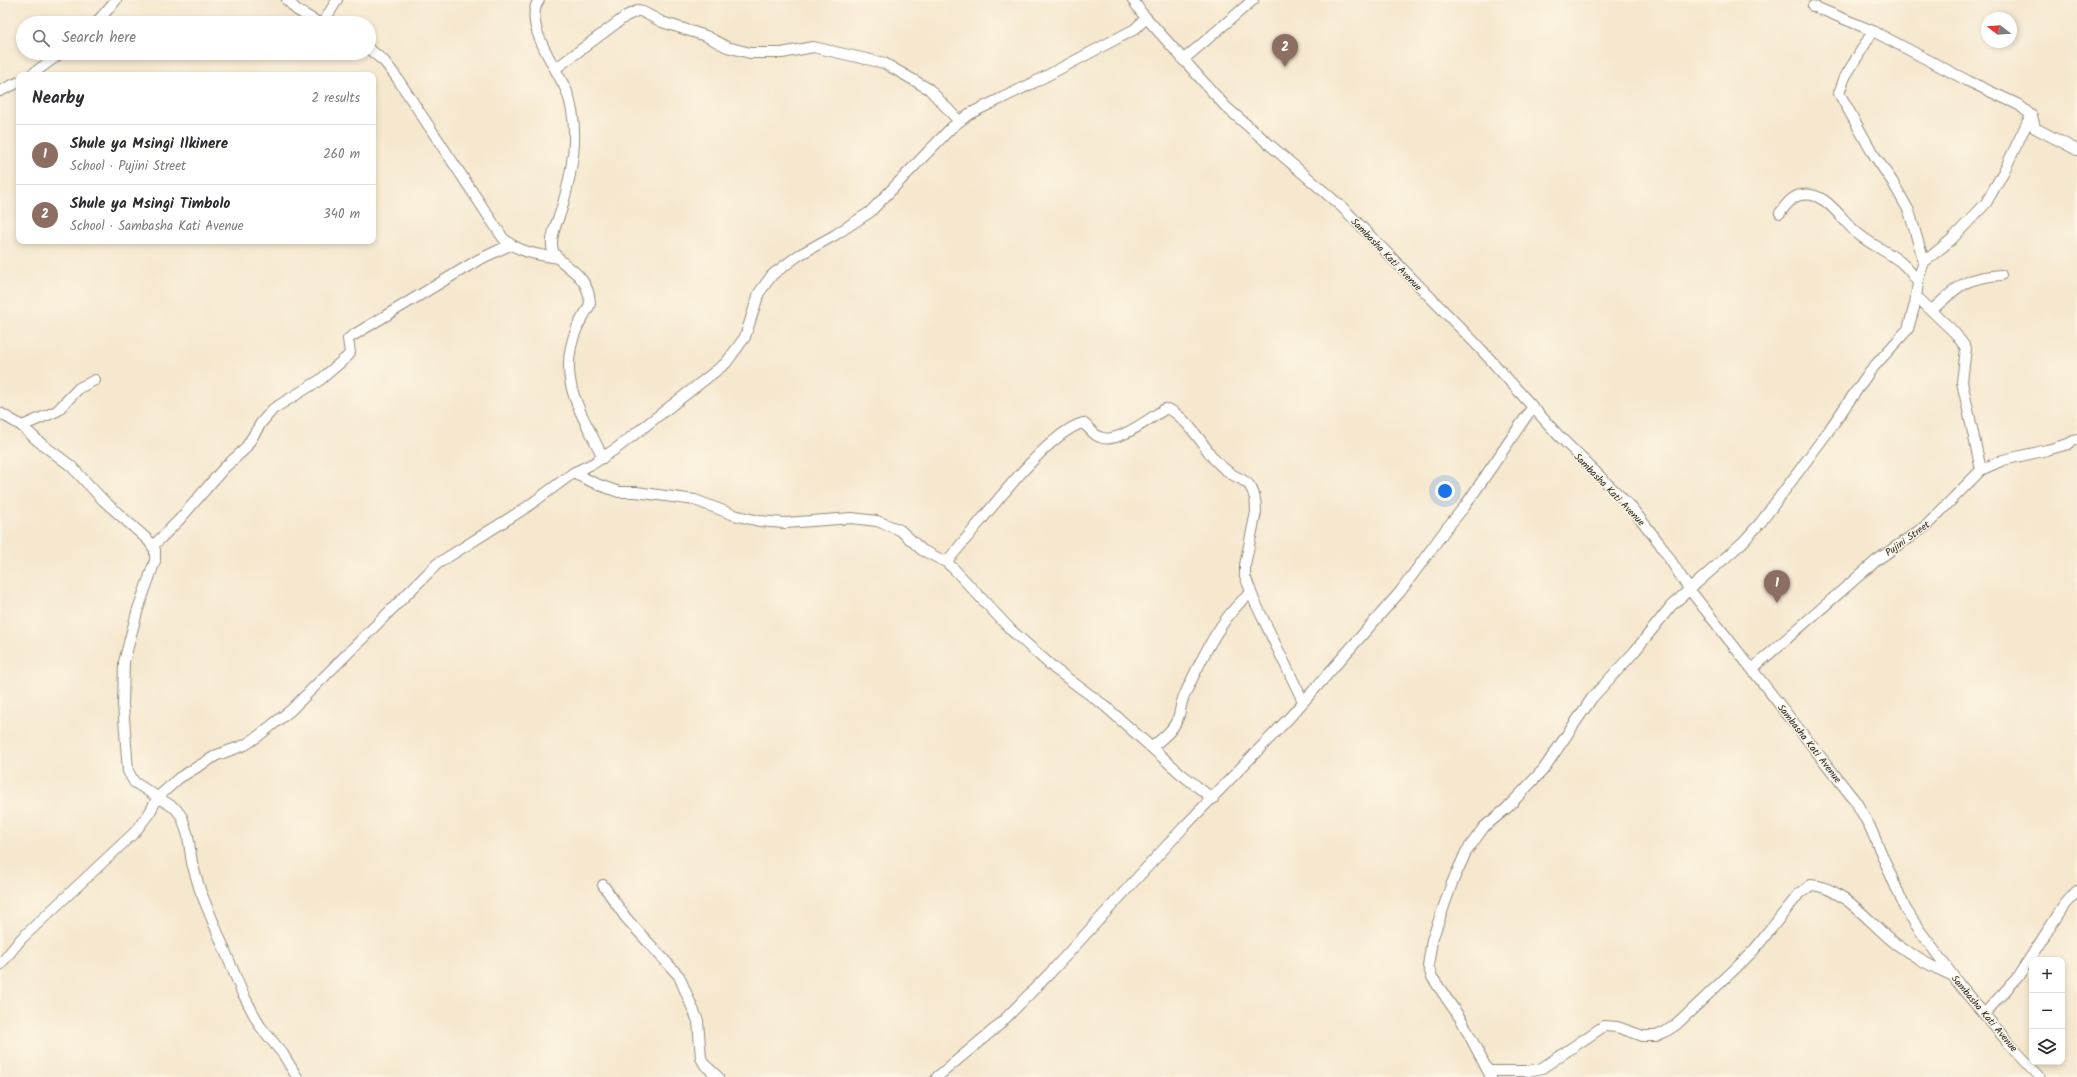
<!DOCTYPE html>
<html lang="en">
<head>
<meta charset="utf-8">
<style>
	body { margin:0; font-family:Kalam,sans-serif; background:#f2f2f3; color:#2b2b33 }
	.controls { position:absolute; right:12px; bottom:12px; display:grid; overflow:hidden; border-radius:8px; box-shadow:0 2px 6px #0003 }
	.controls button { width:36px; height:36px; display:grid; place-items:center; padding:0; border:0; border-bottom:1px solid #e1e1e2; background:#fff; color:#2b2b33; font:20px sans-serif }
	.compass { position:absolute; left:1981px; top:12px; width:36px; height:36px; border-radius:50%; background:#fff; box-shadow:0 2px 6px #0003; rotate:287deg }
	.you { position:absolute; left:1445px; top:491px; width:14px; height:14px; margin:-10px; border:3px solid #fff; border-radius:50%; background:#1a73e8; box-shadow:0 0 0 6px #1a73e833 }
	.badge { display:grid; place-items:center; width:26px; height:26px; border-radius:50%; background:#d1495b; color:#fff; font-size:13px; font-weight:700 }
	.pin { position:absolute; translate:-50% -33px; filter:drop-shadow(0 1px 2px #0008) }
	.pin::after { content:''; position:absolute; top:21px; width:14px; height:12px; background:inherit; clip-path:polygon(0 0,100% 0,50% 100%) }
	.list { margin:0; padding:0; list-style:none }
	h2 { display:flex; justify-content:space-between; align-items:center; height:52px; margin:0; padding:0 16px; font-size:17px }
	h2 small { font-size:13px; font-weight:400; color:#7c7c81 }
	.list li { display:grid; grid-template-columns:26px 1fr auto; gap:12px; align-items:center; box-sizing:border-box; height:60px; padding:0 16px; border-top:1px solid #e1e1e2 }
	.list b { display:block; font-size:15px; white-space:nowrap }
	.list p { margin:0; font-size:13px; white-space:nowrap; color:#7c7c81 }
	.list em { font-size:13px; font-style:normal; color:#7c7c81 }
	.icon { flex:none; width:22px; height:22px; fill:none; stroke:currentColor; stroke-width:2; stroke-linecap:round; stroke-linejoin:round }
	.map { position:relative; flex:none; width:2077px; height:1077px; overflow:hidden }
	.search { position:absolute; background:#fff; box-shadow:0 2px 6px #0003; left:16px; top:16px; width:360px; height:44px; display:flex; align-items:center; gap:10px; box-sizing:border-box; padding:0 14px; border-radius:22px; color:#7c7c81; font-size:15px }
	.panel { position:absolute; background:#fff; box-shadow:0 2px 6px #0003; left:16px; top:72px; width:360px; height:172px; border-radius:8px }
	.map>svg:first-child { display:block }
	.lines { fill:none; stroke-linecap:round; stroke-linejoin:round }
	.minor-casing { stroke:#908a7d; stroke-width:12 }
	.minor { stroke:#fff; stroke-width:10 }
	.labels { text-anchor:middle; stroke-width:3; stroke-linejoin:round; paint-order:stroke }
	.street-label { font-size:10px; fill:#2b2b2b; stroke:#fcf5e5 }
</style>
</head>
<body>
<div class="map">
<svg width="2077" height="1077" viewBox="0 0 2077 1077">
	<rect width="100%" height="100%" fill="#fcf5e5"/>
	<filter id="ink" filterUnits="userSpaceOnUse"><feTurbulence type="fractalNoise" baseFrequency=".025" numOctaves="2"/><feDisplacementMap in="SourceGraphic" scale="8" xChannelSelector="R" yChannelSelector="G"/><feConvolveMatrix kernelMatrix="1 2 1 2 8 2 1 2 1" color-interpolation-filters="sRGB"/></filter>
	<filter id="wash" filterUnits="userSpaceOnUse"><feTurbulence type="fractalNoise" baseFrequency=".012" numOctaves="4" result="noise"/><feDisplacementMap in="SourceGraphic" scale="16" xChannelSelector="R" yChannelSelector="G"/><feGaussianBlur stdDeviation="0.9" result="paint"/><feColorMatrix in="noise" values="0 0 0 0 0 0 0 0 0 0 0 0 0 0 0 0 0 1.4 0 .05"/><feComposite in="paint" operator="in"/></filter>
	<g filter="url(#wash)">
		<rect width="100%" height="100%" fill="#f6e8cf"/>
	</g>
	<g filter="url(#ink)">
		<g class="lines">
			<defs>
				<path id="minor" d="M287,0L297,10L319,23
					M539,0C522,24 557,68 567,92C581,130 572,173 561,211C557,222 551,234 552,246C553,266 589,268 590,304C587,312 580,320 577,328C555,380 582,412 603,458
					M1133,0L1141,12L1226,107L1343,208L1478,346L1558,435L1631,507L1660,544L1689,589L1856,802L1870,827L1905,908L1918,928L1961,987L2012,1047L2040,1077
					M1813,6L1873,31L1968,81L2019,105L2032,116L2035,128L2077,150
					M96,23L116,0
					M323,23L337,0
					M1873,31L1845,77L1839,93L1872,152L1892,181L1909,211L1924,262
					M369,49L384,61L395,75L503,238C517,252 539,255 559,258
					M1183,60L1253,0
					M555,69L626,16L639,10L662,22L706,36L727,47L750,53H782L813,47L884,63L929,89L959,121
					M31,75L61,53
					M0,91L19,82
					M1780,213C1785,206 1792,196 1801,195C1826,190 1841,220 1857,233C1881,253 1900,253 1918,283
					M1916,296L1954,332L1966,348L1962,382L1981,470
					M1932,310C1959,286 1963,278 2001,275
					M0,413L22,426L38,441L71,466L103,500L148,540L155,550V561L137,612L124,662L123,705L128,771L134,782L176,809L182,817L188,836L192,863L200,890L242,992L260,1026L283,1054L297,1077
					M22,426L57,411L79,388L95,380
					M573,473L599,485L619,492H636L695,500L734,515L759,521L785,523L852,518L877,521L900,530L922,550L946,562L953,568L1011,630L1055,669L1105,706L1180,773L1213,799
					M153,546L179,520L224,468L245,449L261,423L273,409L320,380L348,356L350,353L348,339L352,336L478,260L510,245
					M946,562C976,530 1044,433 1083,423C1089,427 1093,435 1100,437C1116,445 1150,418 1165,409C1178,408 1203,443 1210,454C1216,462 1225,470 1233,475C1238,478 1245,480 1249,485C1255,492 1256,502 1256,512L1245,565V576L1254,600L1303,701
					M1752,669L1877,560L1927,525L1981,470L2003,460L2047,450L2068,444L2077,439
					M1152,747C1163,738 1175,729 1179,715C1181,708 1181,701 1185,694C1200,662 1222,614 1251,593
					M603,885L626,918L679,976L698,1021L701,1058L705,1065L718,1077
					M0,965L21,939L135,832L150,812L158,797L179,778L217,755L245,745L257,737L291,710L437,564L527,507L573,473L594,463L617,448L726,363L745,337L759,293L772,275L799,255L835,235L870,212L951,128L969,114L1033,83L1135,29L1146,18
					M1985,1013L2017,978L2065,904L2077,891
					M1490,1071H1528L1542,1068L1604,1026L1617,1027L1643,1036H1656L1665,1032L1677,1024L1738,966L1754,950L1798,895L1811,885C1844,887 1871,925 1896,944C1914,957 1932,967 1953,976
					M937,1077L998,1026L1050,973L1183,828L1290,717L1400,592L1446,529L1465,506L1532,408
					M1491,1077L1462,1021L1432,977L1428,966L1432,940L1452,883L1466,852L1484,827L1507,808L1543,770L1592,698L1635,651L1671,606L1743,542L1761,522L1827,433L1870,371L1908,329L1915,304L1919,276L1924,262L1951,240L1986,203L2004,171L2028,121L2032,116"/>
			</defs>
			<use href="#minor" class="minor-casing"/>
			<use href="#minor" class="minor"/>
		</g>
	</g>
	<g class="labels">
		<g class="street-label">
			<text transform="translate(1387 254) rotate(46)" y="4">Sambasha Kati Avenue</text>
			<text transform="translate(1610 489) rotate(46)" y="4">Sambasha Kati Avenue</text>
			<text transform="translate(1907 538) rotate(-36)" y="4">Pujini Street</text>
			<text transform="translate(1810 743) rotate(52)" y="4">Sambasha Kati Avenue</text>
			<text transform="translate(1985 1013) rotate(50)" y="4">Sambasha Kati Avenue</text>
		</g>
	</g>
</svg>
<div class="controls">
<button>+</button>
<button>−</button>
<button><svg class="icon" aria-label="layers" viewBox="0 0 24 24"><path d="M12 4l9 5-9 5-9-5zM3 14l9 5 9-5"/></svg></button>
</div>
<svg class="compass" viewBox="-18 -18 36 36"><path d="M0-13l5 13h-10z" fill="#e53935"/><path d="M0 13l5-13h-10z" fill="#7c7c81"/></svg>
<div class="you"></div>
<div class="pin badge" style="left:1777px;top:603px;background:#8d6e63">1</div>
<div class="pin badge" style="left:1285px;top:67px;background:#8d6e63">2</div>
<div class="search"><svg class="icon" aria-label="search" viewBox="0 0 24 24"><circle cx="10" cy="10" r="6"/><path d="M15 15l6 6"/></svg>Search here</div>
<section class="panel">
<h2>Nearby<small>2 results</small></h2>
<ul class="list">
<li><span class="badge" style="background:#8d6e63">1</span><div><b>Shule ya Msingi Ilkinere</b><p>School · Pujini Street</p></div><em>260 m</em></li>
<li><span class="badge" style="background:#8d6e63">2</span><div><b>Shule ya Msingi Timbolo</b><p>School · Sambasha Kati Avenue</p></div><em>340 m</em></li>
</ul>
</section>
</div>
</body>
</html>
